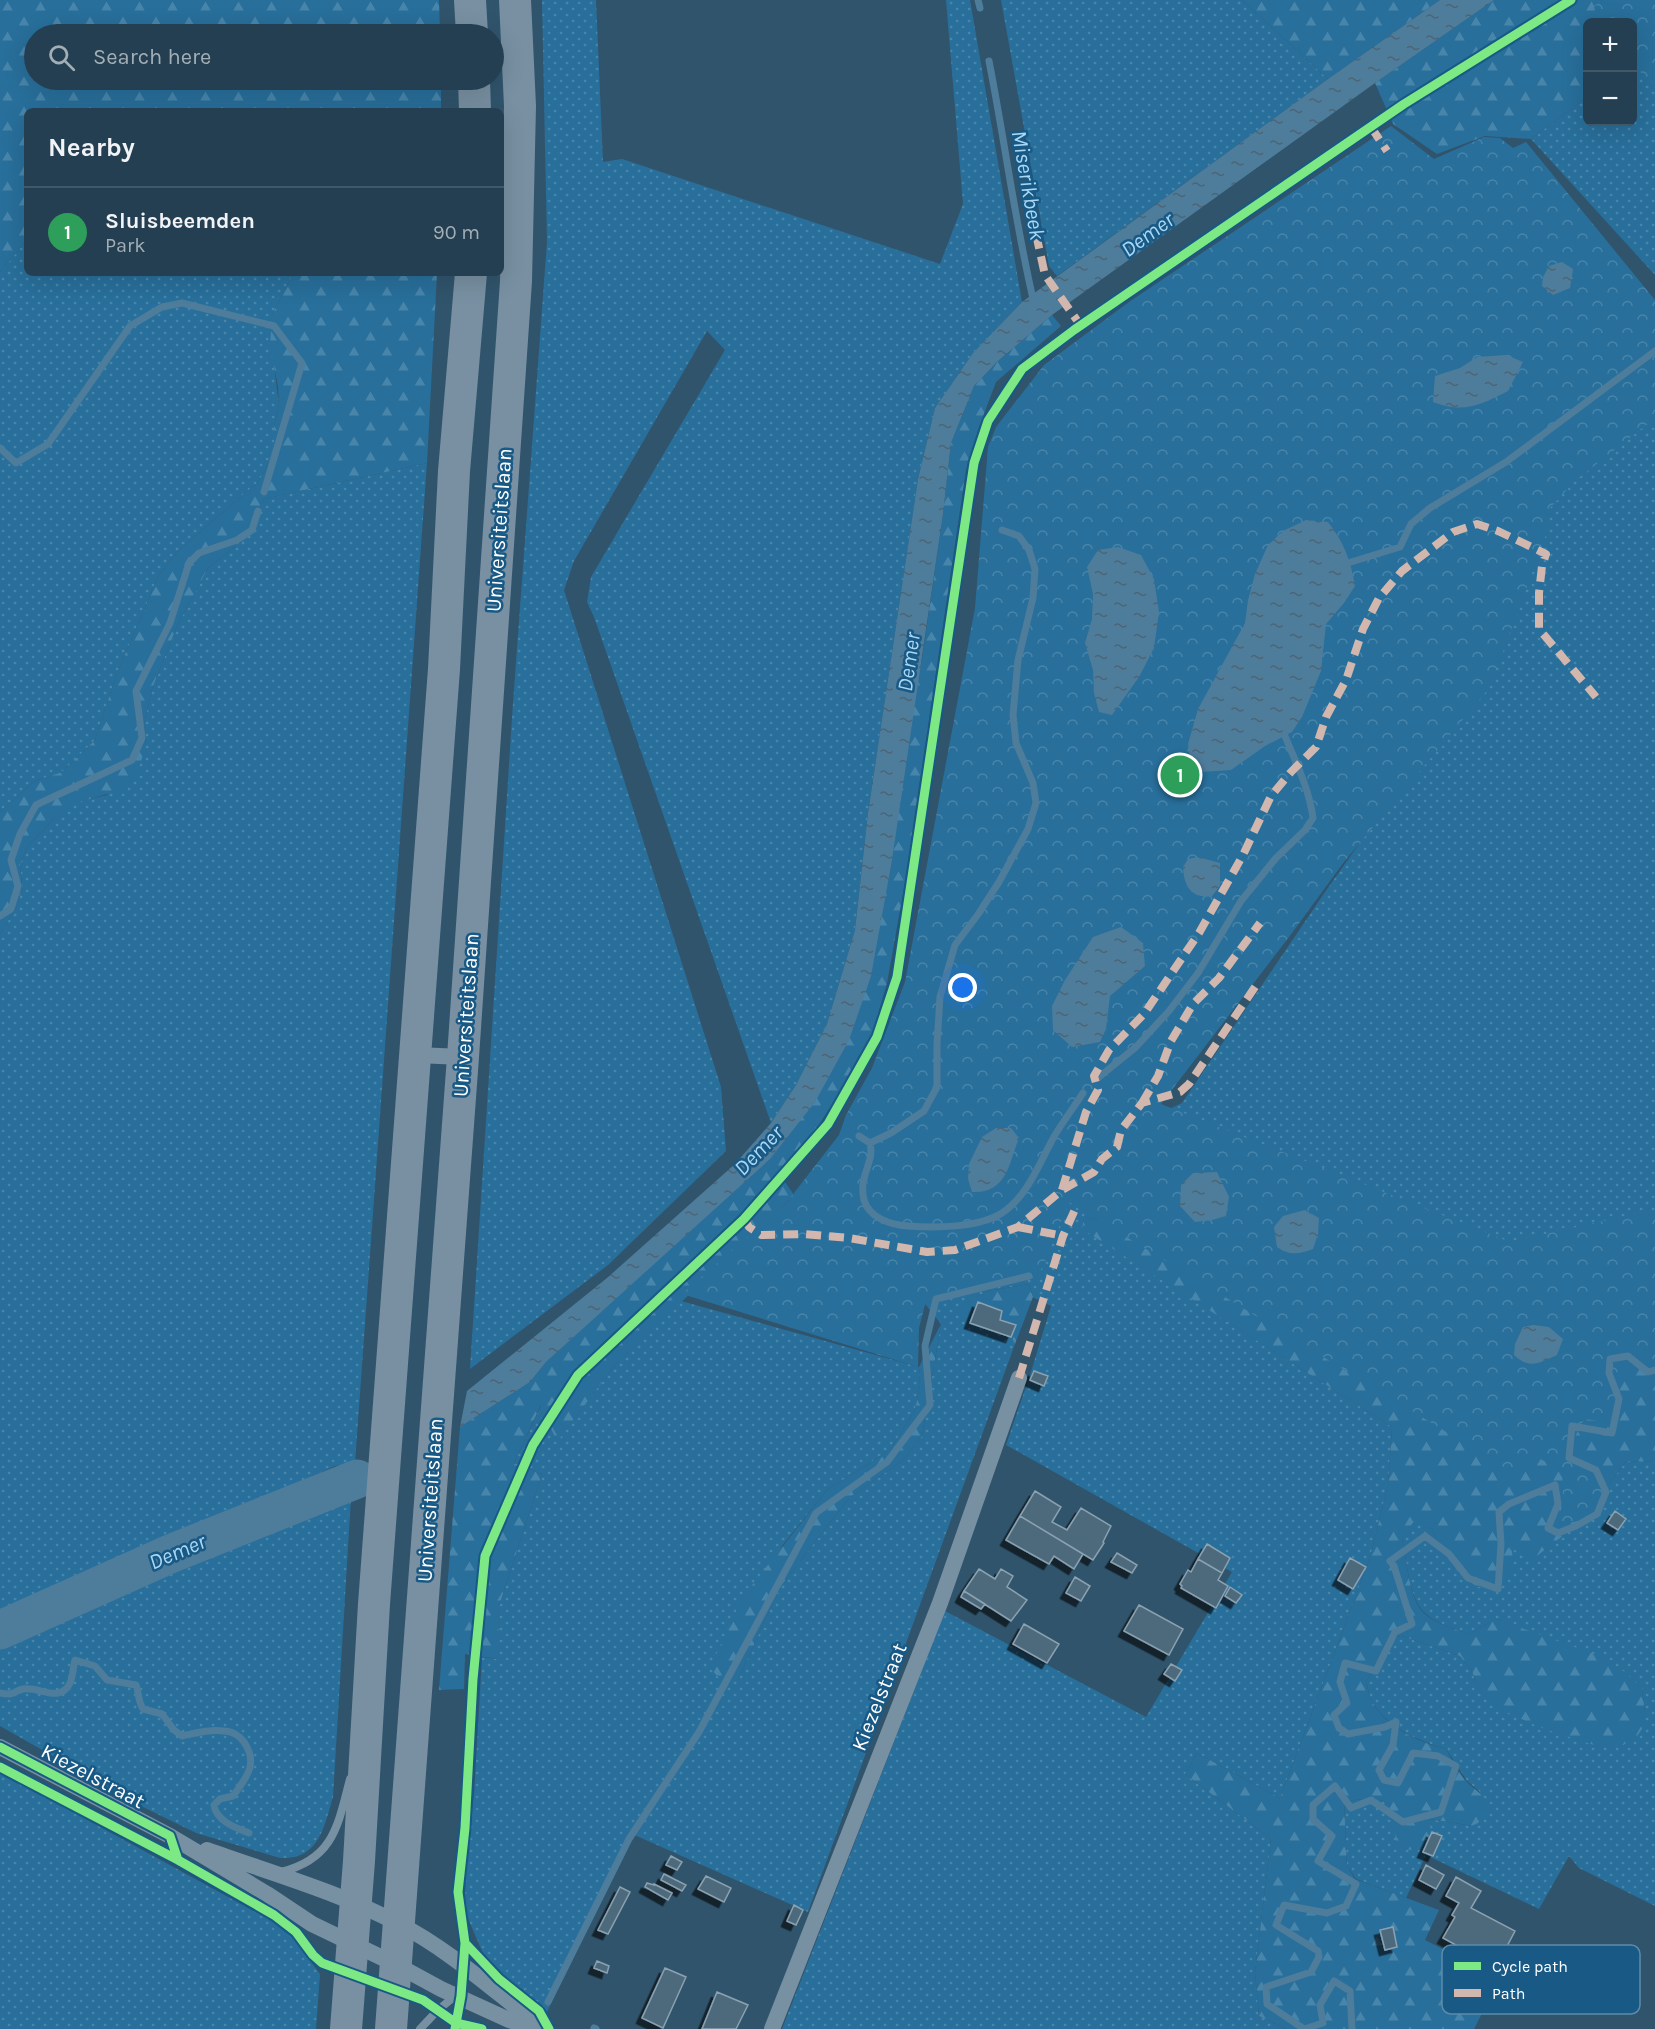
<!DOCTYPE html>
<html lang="en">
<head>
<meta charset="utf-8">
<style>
	body { margin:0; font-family:Karla,sans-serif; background:#304a5b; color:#f1f3f6 }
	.controls { position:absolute; right:18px; top:18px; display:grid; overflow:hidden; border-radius:9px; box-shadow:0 6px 24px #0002 }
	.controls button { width:54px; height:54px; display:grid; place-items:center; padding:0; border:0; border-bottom:2px solid #415868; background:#243f51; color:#f1f3f6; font:30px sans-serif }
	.you { position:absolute; left:963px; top:988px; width:21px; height:21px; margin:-15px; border:4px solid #fff; border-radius:50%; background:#1a73e8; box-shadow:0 0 0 9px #1a73e833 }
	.badge { display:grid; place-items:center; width:39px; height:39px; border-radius:50%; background:#bca0f2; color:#fff; font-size:20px; font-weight:700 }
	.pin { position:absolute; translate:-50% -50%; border:3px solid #fff; box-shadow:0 2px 6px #0006 }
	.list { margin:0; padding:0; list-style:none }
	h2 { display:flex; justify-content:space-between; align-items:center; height:78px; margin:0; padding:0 24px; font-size:26px }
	h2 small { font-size:20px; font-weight:400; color:#a3afb7 }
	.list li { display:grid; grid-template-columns:39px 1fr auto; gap:18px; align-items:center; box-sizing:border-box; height:90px; padding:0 24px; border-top:2px solid #415868 }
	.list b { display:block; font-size:22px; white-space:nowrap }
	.list p { margin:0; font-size:20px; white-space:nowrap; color:#a3afb7 }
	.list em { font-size:20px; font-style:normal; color:#a3afb7 }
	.icon { flex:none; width:33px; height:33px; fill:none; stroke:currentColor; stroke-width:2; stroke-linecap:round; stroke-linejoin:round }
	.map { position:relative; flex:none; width:1655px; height:2029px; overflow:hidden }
	.search { position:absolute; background:#243f51; box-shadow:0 6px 24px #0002; left:24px; top:24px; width:480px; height:66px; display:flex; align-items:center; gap:15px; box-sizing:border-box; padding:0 21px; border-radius:33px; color:#a3afb7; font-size:22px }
	.panel { position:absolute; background:#243f51; box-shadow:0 6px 24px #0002; left:24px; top:108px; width:480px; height:168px; border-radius:9px }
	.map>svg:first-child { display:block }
	.grass { fill:url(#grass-dots) }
	.forest { fill:url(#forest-firs) }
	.park { fill:url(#park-crowns) }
	.water { fill:url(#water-ripples) }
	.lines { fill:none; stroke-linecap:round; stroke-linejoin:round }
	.stream { stroke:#4e7c9b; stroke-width:7 }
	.river { stroke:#4e7c9b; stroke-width:39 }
	.building { fill:#4d6a7d; stroke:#8ba1b0; stroke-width:1.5; filter:url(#shadow) }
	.lane { stroke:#7790a2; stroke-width:8 }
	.street { stroke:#7790a2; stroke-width:16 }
	.highway { stroke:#7890a2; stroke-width:32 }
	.quiet { stroke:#d1b7ad; stroke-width:8; stroke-dasharray:15 8; stroke-linecap:butt }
	.cycleway-casing { stroke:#185985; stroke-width:13 }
	.cycleway { stroke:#7ce984; stroke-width:9 }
	.labels { text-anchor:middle; stroke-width:5; stroke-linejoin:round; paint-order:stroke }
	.street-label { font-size:21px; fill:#fff; stroke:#185985 }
	.water-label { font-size:22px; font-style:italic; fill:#a9d7f4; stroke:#185985 }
	.key { fill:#185985; stroke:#5d8baa; stroke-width:1.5 }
	.key-label { font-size:16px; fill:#fff }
</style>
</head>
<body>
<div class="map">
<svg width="1655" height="2029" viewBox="0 0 1655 2029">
	<defs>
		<pattern id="grass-dots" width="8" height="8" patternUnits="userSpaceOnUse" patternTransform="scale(1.5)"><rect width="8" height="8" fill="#286f9b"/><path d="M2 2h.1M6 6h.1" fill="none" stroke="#4885aa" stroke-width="1.8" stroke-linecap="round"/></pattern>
		<pattern id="forest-firs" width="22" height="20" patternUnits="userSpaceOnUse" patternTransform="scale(1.5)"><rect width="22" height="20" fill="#286f9b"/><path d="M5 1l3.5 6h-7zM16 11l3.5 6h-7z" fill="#4885aa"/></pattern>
		<pattern id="park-crowns" width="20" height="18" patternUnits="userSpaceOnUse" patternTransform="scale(1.5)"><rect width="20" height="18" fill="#286f9b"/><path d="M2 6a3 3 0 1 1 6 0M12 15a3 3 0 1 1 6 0" fill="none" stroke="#4885aa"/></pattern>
		<pattern id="water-ripples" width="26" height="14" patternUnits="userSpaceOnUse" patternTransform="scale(1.5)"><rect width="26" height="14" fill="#4e7c9b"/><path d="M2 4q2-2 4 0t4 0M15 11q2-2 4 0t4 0" fill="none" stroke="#4d6474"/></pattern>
		<filter id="shadow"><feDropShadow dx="-5.5" dy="5.5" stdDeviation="0" flood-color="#0009"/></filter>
	</defs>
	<rect width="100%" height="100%" fill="#30546c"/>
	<path class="grass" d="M542,0H596L603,162L622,159L940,264L963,204L946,0H970L1022,302L973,353L935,408L918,479L868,813L855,930L827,1024L796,1085L771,1123L594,617L587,602L591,577L725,350L707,331L574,561L564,590L721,1087L726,1151L608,1265L470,1369L513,703L547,242Z
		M1001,0H1242L1328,79L1057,276L1049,266Z
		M1603,0H1655V275L1531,139L1587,97L1588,122H1632V22H1596L1597,4Z
		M27,240V273H294L272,314L275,374L279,404L274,427V450L265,471L258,482L180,549L159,575L117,673L95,740L62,772L35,781L0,812V272Z
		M1655,405V1327L1084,1217L1083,1229L1392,1427L1388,1485L1370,1558L1280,1798L1197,1753L1185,1774L1271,1839L1255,1972L1259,2016L1286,2029H782L945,1611L1146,1717L1232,1572L1006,1445L1031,1372L1051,1306L1033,1297L1029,1284L988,1291L956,1309L969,1323L1011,1337L1015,1344L808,1912L630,1833L547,2012L512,1990L498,1975L485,1958L469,1921L465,1904L466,1862L474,1795L482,1657L497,1659L499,1606L542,1474L514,1463L542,1404L557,1441L614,1366L681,1301L919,1367L920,1385L915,1410L890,1450L827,1490L782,1546L738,1680L780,1587L849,1498L903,1460L922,1436L941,1324L910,1285L1167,1110L1182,1103L1325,892L1473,683L1536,492Z
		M427,463L355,1463L335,1466L0,1618V934L17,906L22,888L20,864L28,846L54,819L76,802L107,795L146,746L144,724L152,689L177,626L208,568L243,540L264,499Z
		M1626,1461L1655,1462V1906L1579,1868L1569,1856L1539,1909L1426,1855L1406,1898L1356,1879L1347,1866L1344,1801L1374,1798L1389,1803L1394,1827L1429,1819L1472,1826L1480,1792L1467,1781L1446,1749C1416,1740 1388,1728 1371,1700C1369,1695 1368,1688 1366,1682L1393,1637L1402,1636L1460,1656L1472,1671L1476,1684L1645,1713L1642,1689L1625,1673L1496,1619L1468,1634C1455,1629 1437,1624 1426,1614C1409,1601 1407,1560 1402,1539L1414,1520L1432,1529L1441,1551L1476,1586L1492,1588L1502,1585L1490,1537L1583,1520Z
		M351,1498L333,1797C324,1827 319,1860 280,1858L196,1833L141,1806L0,1726V1642L40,1624Z
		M0,1772L285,1928L320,1974L316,2029H0Z"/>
	<path class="forest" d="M0,0H439L440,34H34V80H441V111H27V240L0,272Z
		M1242,0H1440L1328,79Z
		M1494,0H1603L1597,4L1596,22H1588L1587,97L1531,139L1485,136L1437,154L1393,124L1375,83Z
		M294,273H437L427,463L264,499L243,540L208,568L177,626L152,689L144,724L146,746L135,779L125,789L76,803L54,819L28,846L20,864L22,888L17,906L0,934V812L35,781L62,772L95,740L117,673L159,575L180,549L258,482L265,471L274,450V427L279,404L278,387L270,346L272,314Z
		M1052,315L1061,326L996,382L979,427L966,470L905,882L887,983L873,1031L833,1103L803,1149L778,1172L794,1195L614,1366L557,1442L541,1405L514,1463L542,1474L499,1606L498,1659L465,1654L464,1689L439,1690L460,1427L530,1382L546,1362L616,1297L815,1102L922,659L943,514L951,443L974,386L998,361Z
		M1084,1217L1655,1327V1462L1626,1461L1583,1520L1533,1559L1502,1544L1512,1550L1513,1569L1502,1585L1492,1588L1476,1586L1462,1576L1441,1551L1432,1529L1414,1521L1402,1539C1407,1560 1409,1601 1425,1614C1437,1624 1455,1629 1468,1634L1496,1619L1594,1654L1625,1672L1642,1689L1645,1713L1642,1729L1634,1740L1623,1745H1594L1539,1727L1500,1709L1476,1684L1472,1671L1460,1656L1402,1636L1393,1637L1366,1682C1368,1688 1369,1695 1371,1700C1387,1728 1416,1741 1446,1749C1452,1759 1458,1772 1466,1781C1480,1796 1491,1794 1485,1819L1472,1826L1430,1819L1431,1847L1415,1850L1398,1849L1389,1803L1374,1798L1344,1801L1347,1866L1355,1879L1439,1910L1425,1940L1500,1978L1474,2029H1286L1259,2016L1255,1972L1271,1839L1185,1774L1197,1753L1280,1798L1370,1558L1388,1485L1392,1427L1082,1229Z
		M1029,1284L1033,1297L1015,1344L1011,1337L1015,1325L1000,1319L980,1306L969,1323L955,1309L988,1291Z
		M941,1324L922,1436L903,1460L849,1498L780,1587L738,1680L720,1679L710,1668L742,1598L827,1490L890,1450L915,1410L920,1385L919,1367Z"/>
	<path class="park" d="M1604,0H1655V84L1633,66L1632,22H1597L1594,6Z
		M1391,126L1434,159L1484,137L1500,138L1513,148L1526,142L1655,300V418L1575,481L1550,508L1549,527L1490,687L1344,862L1289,937L1161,1104L1510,1242L1648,1211L1655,1212V1372L1647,1373L1628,1364L1616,1373C1616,1379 1616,1386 1617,1393C1619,1404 1625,1410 1619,1421L1609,1422L1584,1419L1576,1435L1575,1458C1586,1462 1593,1464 1601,1473C1601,1481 1603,1490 1601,1498C1597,1517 1577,1524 1559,1523C1558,1516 1562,1510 1562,1503C1563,1491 1565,1479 1559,1468L1540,1459L1507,1469L1069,1202L1045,1262L1036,1279L1021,1276L1006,1284L947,1293L926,1301L919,1328L918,1367L682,1294L787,1202L839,1135L846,1115L872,1068L905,982L975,608L988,447L996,427L1044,365L1129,302Z"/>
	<path class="water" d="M1440,0H1494L1375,83L1052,315L998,361L974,386L951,443L943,514L892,860L871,976L849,1040L815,1102L770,1159L546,1362L530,1382L460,1427L467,1391L607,1278L735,1164L771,1123L796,1085L827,1024L855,930L868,813L918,479L935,408L973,353L1022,302L1328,79Z
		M1562,262L1573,269L1570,288L1553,295L1542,286L1543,277L1549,266Z
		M1506,355L1523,362L1508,391C1480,405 1464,414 1433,402L1435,376L1460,368L1477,357Z
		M1306,520L1328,522C1344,542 1351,561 1355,586L1344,603L1326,624L1321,671L1302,717L1292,732L1265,746L1231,770L1201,772L1190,757L1188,744L1198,709L1245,623L1248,600L1255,574L1268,545L1283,531Z
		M1118,547L1141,555L1154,579L1159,612L1154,648L1139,677L1112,715L1099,712L1094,693L1093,670L1085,643L1092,619L1093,594L1087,567L1098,550Z
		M1198,857L1220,863V886L1212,896C1191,899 1184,886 1183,867L1188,859Z
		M1121,927L1143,943L1145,966L1110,996L1106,1029L1100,1042L1072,1047L1053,1030L1052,1006L1065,980L1093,937Z
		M996,1128H1011L1019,1138C1009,1163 1007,1194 972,1192L968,1179L969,1164L982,1137Z
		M1217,1172L1229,1197L1226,1216L1212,1220L1195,1222L1180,1206L1181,1185L1193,1173Z
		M1305,1210L1319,1218L1318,1234L1313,1249C1299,1254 1290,1256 1277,1247L1274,1227L1283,1216Z
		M1533,1325L1549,1327L1563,1339L1557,1355C1539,1363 1530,1370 1514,1355L1515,1344L1523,1327Z"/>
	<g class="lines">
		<path class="stream" d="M978,0L980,8
			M989,61C1005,142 1015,223 1034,303
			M0,448L16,463L48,444L130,326L162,307L182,303L274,326L302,363L264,492
			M1351,562L1400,547L1411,524L1430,508L1506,462L1655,351
			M0,916L11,909L18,886L11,860L20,834L36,805L132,760L142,738L136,691L170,623L189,563L199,553L237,540L252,530L258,511
			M1099,1077L1136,1047L1169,1011L1198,973L1241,901L1276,858L1305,830L1313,818C1309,788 1296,763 1285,736
			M859,1136L870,1143C875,1163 858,1175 864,1200C869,1218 891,1225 908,1226C935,1228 978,1228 1002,1213C1029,1195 1040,1161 1055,1135C1064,1120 1074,1107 1083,1093
			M870,1143L891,1133L924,1111L937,1087V1044L940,997L955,945L979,913L999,882L1028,829L1036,803L1033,783L1016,743L1013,715L1018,660L1033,598L1035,569L1029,550L1019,536L1002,530
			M0,1693C15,1696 11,1692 23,1689C39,1686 60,1704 70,1683C73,1677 73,1667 75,1660L95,1666L107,1680L136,1685C139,1693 138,1701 143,1709L162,1714L174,1730L182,1736C196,1733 210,1729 224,1731C232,1731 240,1736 244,1742C259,1764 246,1778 233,1796L220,1799L214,1805C216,1821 236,1828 249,1833
			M548,2002L629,1839L699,1732L816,1513L887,1462L930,1405L925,1346L936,1299L1029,1276
			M594,2028L596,2029
			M1352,2029L1350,1991L1334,1981L1320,2005L1323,2023L1304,2029L1267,2004L1266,1987L1311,1972L1319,1957L1318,1951L1276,1925L1284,1905L1327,1913L1346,1906L1356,1884L1318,1861L1332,1836L1313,1819V1805L1335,1786L1351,1808L1371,1800L1403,1822L1441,1812L1456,1766L1438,1756L1413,1753L1398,1783L1384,1780L1379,1770L1393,1745L1396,1722L1385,1727L1348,1734L1339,1728L1334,1715L1347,1703L1340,1682L1345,1663L1376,1671L1395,1632L1412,1624L1394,1566L1390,1561L1425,1536L1449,1554L1468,1578L1498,1589L1501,1544L1499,1512L1509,1504L1555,1485L1558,1504L1548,1528L1558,1533L1576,1526L1597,1514L1606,1492L1596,1470L1569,1458L1572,1426L1612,1433L1619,1399L1609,1373L1610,1359L1628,1356L1648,1372L1655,1370"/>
		<path class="river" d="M0,1630L170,1554L357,1479"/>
	</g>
	<path class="building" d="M978,1302L1002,1311L1000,1320L1016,1325L1011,1337L970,1323Z
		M1034,1371L1048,1376L1044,1386L1030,1380Z
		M1035,1491L1061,1507L1052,1522L1067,1530L1081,1508L1111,1526L1103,1542L1104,1543L1093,1560L1020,1516Z
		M1615,1511L1626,1519L1618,1530L1607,1523Z
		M1020,1516L1083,1554L1074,1569L1054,1556L1049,1564L1006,1540Z
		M1207,1544L1230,1558L1222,1573L1198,1559Z
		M1117,1553L1137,1565L1132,1573L1111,1562Z
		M1350,1558L1366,1567L1353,1589L1338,1580Z
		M1198,1559L1222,1573L1218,1580L1228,1586L1216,1608L1181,1588L1182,1586L1180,1584L1188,1570L1191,1572Z
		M979,1569L995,1579L1001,1569L1013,1576L1007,1587L1027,1600L1011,1621L964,1591Z
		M1075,1577L1090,1586L1081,1601L1066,1593Z
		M1230,1587L1242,1595L1236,1603L1225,1596Z
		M964,1591L985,1604L981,1609L961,1597Z
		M1139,1605L1183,1629L1169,1655L1124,1631Z
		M1024,1624L1059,1644L1047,1663L1013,1644Z
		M1171,1664L1182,1670L1175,1681L1164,1674Z
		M1432,1832L1442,1836L1433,1856L1423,1852Z
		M671,1856L682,1862L677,1870L666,1865Z
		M1426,1865L1444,1875L1436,1889L1419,1880Z
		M664,1874L686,1885L682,1891L661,1880Z
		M706,1876L731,1888L724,1902L698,1889Z
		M1456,1877L1481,1891L1471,1908L1515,1931L1496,1967L1443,1938L1455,1917L1452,1915L1459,1903L1446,1896Z
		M647,1883L654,1885V1884L672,1893L668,1900L645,1887Z
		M620,1887L630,1892L608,1934L598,1930Z
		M794,1905L803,1910L796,1925L787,1921Z
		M1393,1927L1397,1947L1385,1950L1380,1930Z
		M597,1961L609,1966L607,1973L594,1968Z
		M665,1968L686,1977L663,2028L642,2018Z
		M717,1992L748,2005L736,2029H702Z"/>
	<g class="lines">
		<path class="lane" d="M281,1872C334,1859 338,1825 350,1779
			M420,2029L437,2011L456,1995"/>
		<path class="street" d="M416,1055L463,1057
			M0,1747L170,1836L267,1894L312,1924L395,1964L441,1989L509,2020L535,2029
			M207,1850C271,1873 339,1892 399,1924C450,1950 494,1991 539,2025
			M772,2029L940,1603L1019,1378"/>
		<path class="highway" d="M470,0L472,34
			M474,80L475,111
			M346,2029L359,1861L374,1604L444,669L454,471L471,273
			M391,2029L463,1057L516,281L520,106L515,0"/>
		<path class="quiet" d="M1371,127L1387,151
			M1036,234L1045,275L1081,326
			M1142,1103L1158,1076L1171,1041L1193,1004L1219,978L1260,923
			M1062,1190L1086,1112L1098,1090L1094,1076L1109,1050L1144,1014L1199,933L1243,855L1271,796L1291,772L1316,747L1326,717L1346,680L1363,629L1379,598L1402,571L1453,532L1477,524L1498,531L1546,554L1542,566L1539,593V629L1596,697
			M744,1219L749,1227L761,1235L804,1234L849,1238L927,1252L955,1250L1018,1227L1062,1190L1094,1172L1102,1159L1117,1147L1121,1130L1142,1103L1180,1092L1189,1084L1257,984
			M1018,1227L1063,1236
			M1019,1378L1063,1236L1077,1205"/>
		<defs>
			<path id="cycleway" d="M0,1747L170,1836L178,1860
				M0,1767L178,1860L274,1915L296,1932L313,1955L322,1963L423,2000L456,2023L482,2029
				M465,1943L499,1979L539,2011L549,2029
				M455,2029L461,1996L465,1943L458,1892L465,1828L473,1679L485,1556L533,1445L578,1375L744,1219L828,1124L877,1037L897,977L974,463L988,421L1022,369L1074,330L1404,104L1571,0"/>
		</defs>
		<use href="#cycleway" class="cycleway-casing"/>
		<use href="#cycleway" class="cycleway"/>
	</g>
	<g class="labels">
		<g class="street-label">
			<text transform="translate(499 530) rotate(-86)" y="7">Universiteitslaan</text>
			<text transform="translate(466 1015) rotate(-86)" y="7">Universiteitslaan</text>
			<text transform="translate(430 1500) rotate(-86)" y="7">Universiteitslaan</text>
			<text transform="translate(879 1697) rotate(-68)" y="7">Kiezelstraat</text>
			<text transform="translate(93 1776) rotate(28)" y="7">Kiezelstraat</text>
		</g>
		<g class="water-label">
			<text transform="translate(1029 185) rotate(80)" y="8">Miserikbeek</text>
			<text transform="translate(1147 234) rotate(-36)" y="8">Demer</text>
			<text transform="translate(908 662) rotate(-82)" y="8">Demer</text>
			<text transform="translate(758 1150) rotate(-46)" y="8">Demer</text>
			<text transform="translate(177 1551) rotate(-23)" y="8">Demer</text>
		</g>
	</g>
	<rect x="1442" y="1945" width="198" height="69" rx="9" class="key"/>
	<rect x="1454" y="1962" width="27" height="8" fill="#7ce984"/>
	<rect x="1454" y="1989" width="27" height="8" fill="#d1b7ad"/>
	<g class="key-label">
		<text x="1492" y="1972">Cycle path</text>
		<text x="1492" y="1999">Path</text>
	</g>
</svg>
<div class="controls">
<button>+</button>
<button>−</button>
</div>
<div class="you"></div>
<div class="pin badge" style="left:1180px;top:775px;background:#2e9e5b">1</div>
<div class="search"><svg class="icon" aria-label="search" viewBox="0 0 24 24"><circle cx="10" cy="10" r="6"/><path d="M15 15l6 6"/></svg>Search here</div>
<section class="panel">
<h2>Nearby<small></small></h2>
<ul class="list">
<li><span class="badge" style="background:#2e9e5b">1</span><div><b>Sluisbeemden</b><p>Park</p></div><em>90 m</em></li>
</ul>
</section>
</div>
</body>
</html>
